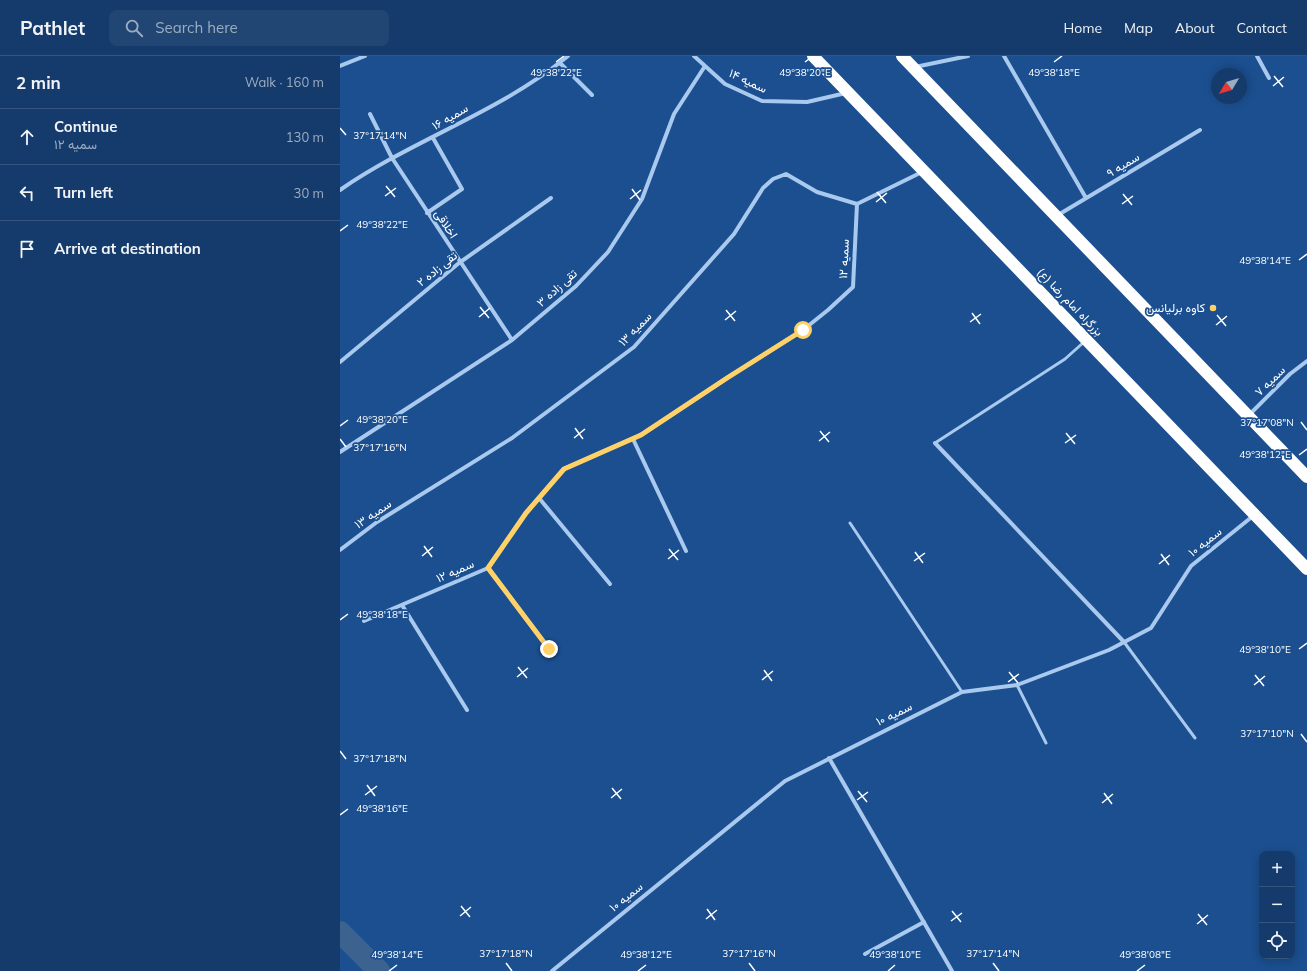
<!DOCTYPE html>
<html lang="en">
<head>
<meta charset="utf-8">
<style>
	body { margin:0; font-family:Mulish,Vazirmatn,sans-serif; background:#214673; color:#f1f3f6 }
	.controls { position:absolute; right:12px; bottom:12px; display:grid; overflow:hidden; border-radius:8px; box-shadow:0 2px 10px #0003 }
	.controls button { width:36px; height:36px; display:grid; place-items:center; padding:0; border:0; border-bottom:1px solid #33557e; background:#143b6b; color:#f1f3f6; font:20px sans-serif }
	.compass { position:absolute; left:871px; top:12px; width:36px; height:36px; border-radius:50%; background:#143b6b; box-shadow:0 2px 10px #0003; rotate:232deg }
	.stop { position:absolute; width:12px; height:12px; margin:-9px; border:3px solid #ffd166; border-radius:50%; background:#fff }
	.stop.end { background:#ffd166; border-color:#fff; box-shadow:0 1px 4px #0008 }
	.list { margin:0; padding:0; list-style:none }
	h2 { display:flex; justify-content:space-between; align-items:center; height:52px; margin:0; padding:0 16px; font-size:17px }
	h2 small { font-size:13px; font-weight:400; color:#9dadc1 }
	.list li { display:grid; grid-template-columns:26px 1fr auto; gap:12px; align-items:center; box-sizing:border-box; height:56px; padding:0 16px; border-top:1px solid #33557e }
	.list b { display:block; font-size:15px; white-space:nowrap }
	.list p { margin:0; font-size:13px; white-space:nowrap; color:#9dadc1 }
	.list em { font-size:13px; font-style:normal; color:#9dadc1 }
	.icon { flex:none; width:22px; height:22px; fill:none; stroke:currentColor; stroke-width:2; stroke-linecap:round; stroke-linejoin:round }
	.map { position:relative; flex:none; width:967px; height:915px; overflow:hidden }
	header { display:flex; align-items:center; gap:24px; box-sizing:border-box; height:56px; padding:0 20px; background:#143b6b; border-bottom:1px solid #33557e }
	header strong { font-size:19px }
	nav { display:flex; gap:22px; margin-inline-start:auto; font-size:14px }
	.search { width:280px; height:36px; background:#214673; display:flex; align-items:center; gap:10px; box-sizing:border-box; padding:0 14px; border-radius:8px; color:#9dadc1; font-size:15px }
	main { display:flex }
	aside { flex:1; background:#143b6b }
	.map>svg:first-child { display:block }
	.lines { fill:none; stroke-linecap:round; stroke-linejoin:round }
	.canal { stroke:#3c6290; stroke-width:22 }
	.lane { stroke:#a9c9ee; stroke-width:3 }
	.street { stroke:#a9c9ee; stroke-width:4 }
	.highway { stroke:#fff; stroke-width:12 }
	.route { stroke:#ffd166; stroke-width:5 }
	.ticks { fill:none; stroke:#fff; stroke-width:1.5 }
	.poi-dot { fill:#ffd166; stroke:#1b4f8f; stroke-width:1.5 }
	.labels { text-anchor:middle; stroke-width:3.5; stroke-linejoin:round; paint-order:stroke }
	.street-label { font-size:12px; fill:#fff; stroke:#1b4f8f }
	.poi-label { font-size:12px; fill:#fff; stroke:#1b4f8f; text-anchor:end }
	.ticks-label { font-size:10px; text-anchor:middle; fill:#fff; stroke:#1b4f8f; stroke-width:3.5; stroke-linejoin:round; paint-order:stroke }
</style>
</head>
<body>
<header>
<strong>Pathlet</strong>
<div class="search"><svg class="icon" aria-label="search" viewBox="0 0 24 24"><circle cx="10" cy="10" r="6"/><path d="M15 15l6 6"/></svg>Search here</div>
<nav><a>Home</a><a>Map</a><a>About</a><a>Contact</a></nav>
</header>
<main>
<aside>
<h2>2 min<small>Walk · 160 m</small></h2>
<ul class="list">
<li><svg class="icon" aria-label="ahead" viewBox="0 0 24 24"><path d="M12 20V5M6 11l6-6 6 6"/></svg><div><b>Continue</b><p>سمیه ۱۲</p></div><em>130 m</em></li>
<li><svg class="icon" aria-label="left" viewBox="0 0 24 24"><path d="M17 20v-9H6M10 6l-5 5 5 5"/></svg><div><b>Turn left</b></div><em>30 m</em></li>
<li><svg class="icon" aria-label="arrive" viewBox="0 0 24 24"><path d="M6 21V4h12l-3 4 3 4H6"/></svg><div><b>Arrive at destination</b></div></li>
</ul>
</aside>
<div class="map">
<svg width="967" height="915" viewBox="0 0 967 915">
	<rect width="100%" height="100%" fill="#1b4f8f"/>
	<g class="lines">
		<path class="canal" d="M0,876L39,915"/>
		<path class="lane" d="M595,387L725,303L744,286
			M510,467L622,636
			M784,586L855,682
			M677,629L706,687"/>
		<path class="street" d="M354,0L385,28L422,45L467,46L506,37
			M664,0L746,142
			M917,0L929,22
			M220,7L252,39
			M0,10L25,0
			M575,11L628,0
			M30,58L52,102L172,284
			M0,134C72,84 160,56 228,0
			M87,157L122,133L93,82
			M718,159L860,74
			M0,306L119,207L211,142
			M909,359L950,318L967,305
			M293,383L346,495
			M595,387L784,586
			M0,396L172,284L236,230L268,196L302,143L334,58L365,10
			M199,442L270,528
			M0,494L37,466L172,382L294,291L394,178L423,132L433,123L446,118L477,136L517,148L582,116
			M148,512L209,593
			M62,549L127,654
			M24,565L148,512L186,457L224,413L301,379L387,322L463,274L488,254L513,231L517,148
			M489,702L612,915
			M525,898L584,866
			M212,915L445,725L622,636L677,629L769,594L811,572L851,510L913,460"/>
		<path class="highway" d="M473,0L967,513
			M562,0L967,421"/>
	</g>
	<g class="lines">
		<path class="route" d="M209,593L148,512L186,457L224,413L301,379L387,322L463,274"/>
	</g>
	<path class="ticks" d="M216,6L224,0M465,6L473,0M714,6L722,0M934,20L943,31M933,30L944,21M0,72L6,79M46,130L55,141M292,133L300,144M537,136L546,147M783,138L792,149M45,140L56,132M290,143L301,134M536,146L547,137M782,148L793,140M0,175L8,169M959,204L967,198M140,251L149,262M386,254L395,265M632,257L640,268M877,259L886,270M139,261L150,252M385,264L396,255M630,266L641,258M876,269L887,260M961,366L967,374M0,370L8,364M235,372L243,383M480,375L489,386M726,377L735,388M234,382L245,373M0,383L6,391M479,385L490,376M725,387L736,379M959,399L967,393M84,490L92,501M329,493L338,504M575,496L583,507M821,498L829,509M82,500L93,491M328,503L339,494M574,505L585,497M819,508L830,499M0,564L8,558M959,593L967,587M178,611L187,622M424,614L432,625M669,616L678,627M915,619L924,630M177,621L188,612M422,624L433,615M668,626L679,618M914,629L925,620M961,678L967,686M0,695L6,703M27,729L35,740M272,732L281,743M518,735L527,746M764,737L772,748M25,739L37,730M271,742L282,733M517,744L528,736M762,747L773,738M0,759L8,753M121,850L130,861M367,853L375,864M612,855L621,866M858,858L867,869M120,860L131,851M366,863L377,854M611,865L622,857M857,868L868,859M166,907L172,915M409,907L415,915M653,907L659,915M49,915L57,909M298,915L306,909M548,915L555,909M797,915L805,909"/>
	<circle class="poi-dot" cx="873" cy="252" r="4"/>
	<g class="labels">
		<g class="street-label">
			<text transform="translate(408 25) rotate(25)" y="4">سمیه ۱۴</text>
			<text transform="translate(110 61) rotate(-30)" y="4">سمیه ۱۶</text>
			<text transform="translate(783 109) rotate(-31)" y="4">سمیه ۹</text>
			<text transform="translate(106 168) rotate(57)" y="4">اخلاقی</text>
			<text transform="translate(504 203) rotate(-87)" y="4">سمیه ۱۲</text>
			<text transform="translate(97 213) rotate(-39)" y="4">تقی زاده ۲</text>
			<text transform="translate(217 232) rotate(-42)" y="4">تقی زاده ۳</text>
			<text transform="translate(730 246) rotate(46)" y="4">بزرگراه امام رضا (ع)</text>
			<text transform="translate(295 273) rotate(-46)" y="4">سمیه ۱۳</text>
			<text transform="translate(930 325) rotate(-44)" y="4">سمیه ۷</text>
			<text transform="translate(33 458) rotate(-34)" y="4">سمیه ۱۳</text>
			<text transform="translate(865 486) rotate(-39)" y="4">سمیه ۱۰</text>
			<text transform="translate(115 515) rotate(-24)" y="4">سمیه ۱۲</text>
			<text transform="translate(554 658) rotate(-26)" y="4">سمیه ۱۰</text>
			<text transform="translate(286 841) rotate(-39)" y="4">سمیه ۱۰</text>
		</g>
		<g class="poi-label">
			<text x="865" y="256">کاوه برلیانس</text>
		</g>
	</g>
	<g class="ticks-label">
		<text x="216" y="20">49°38'22"E</text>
		<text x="465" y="20">49°38'20"E</text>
		<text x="714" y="20">49°38'18"E</text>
		<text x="40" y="83">37°17'14"N</text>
		<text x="42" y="172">49°38'22"E</text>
		<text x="925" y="208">49°38'14"E</text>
		<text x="42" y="367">49°38'20"E</text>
		<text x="927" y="370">37°17'08"N</text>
		<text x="40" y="395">37°17'16"N</text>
		<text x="925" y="402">49°38'12"E</text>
		<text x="42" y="562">49°38'18"E</text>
		<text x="925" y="597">49°38'10"E</text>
		<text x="927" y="681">37°17'10"N</text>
		<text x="40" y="706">37°17'18"N</text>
		<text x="42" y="756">49°38'16"E</text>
		<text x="166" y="901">37°17'18"N</text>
		<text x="409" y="901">37°17'16"N</text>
		<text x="653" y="901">37°17'14"N</text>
		<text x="57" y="902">49°38'14"E</text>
		<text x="306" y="902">49°38'12"E</text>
		<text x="555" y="902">49°38'10"E</text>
		<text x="805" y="902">49°38'08"E</text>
	</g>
</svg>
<div class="controls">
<button>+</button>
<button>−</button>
<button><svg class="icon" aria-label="locate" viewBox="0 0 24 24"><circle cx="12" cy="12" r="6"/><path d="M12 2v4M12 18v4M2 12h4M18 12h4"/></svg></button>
</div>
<svg class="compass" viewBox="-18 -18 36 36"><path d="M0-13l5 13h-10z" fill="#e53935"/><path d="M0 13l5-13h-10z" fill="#9dadc1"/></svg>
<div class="stop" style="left:463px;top:274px"></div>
<div class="stop end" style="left:209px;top:593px"></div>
</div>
</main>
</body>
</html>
